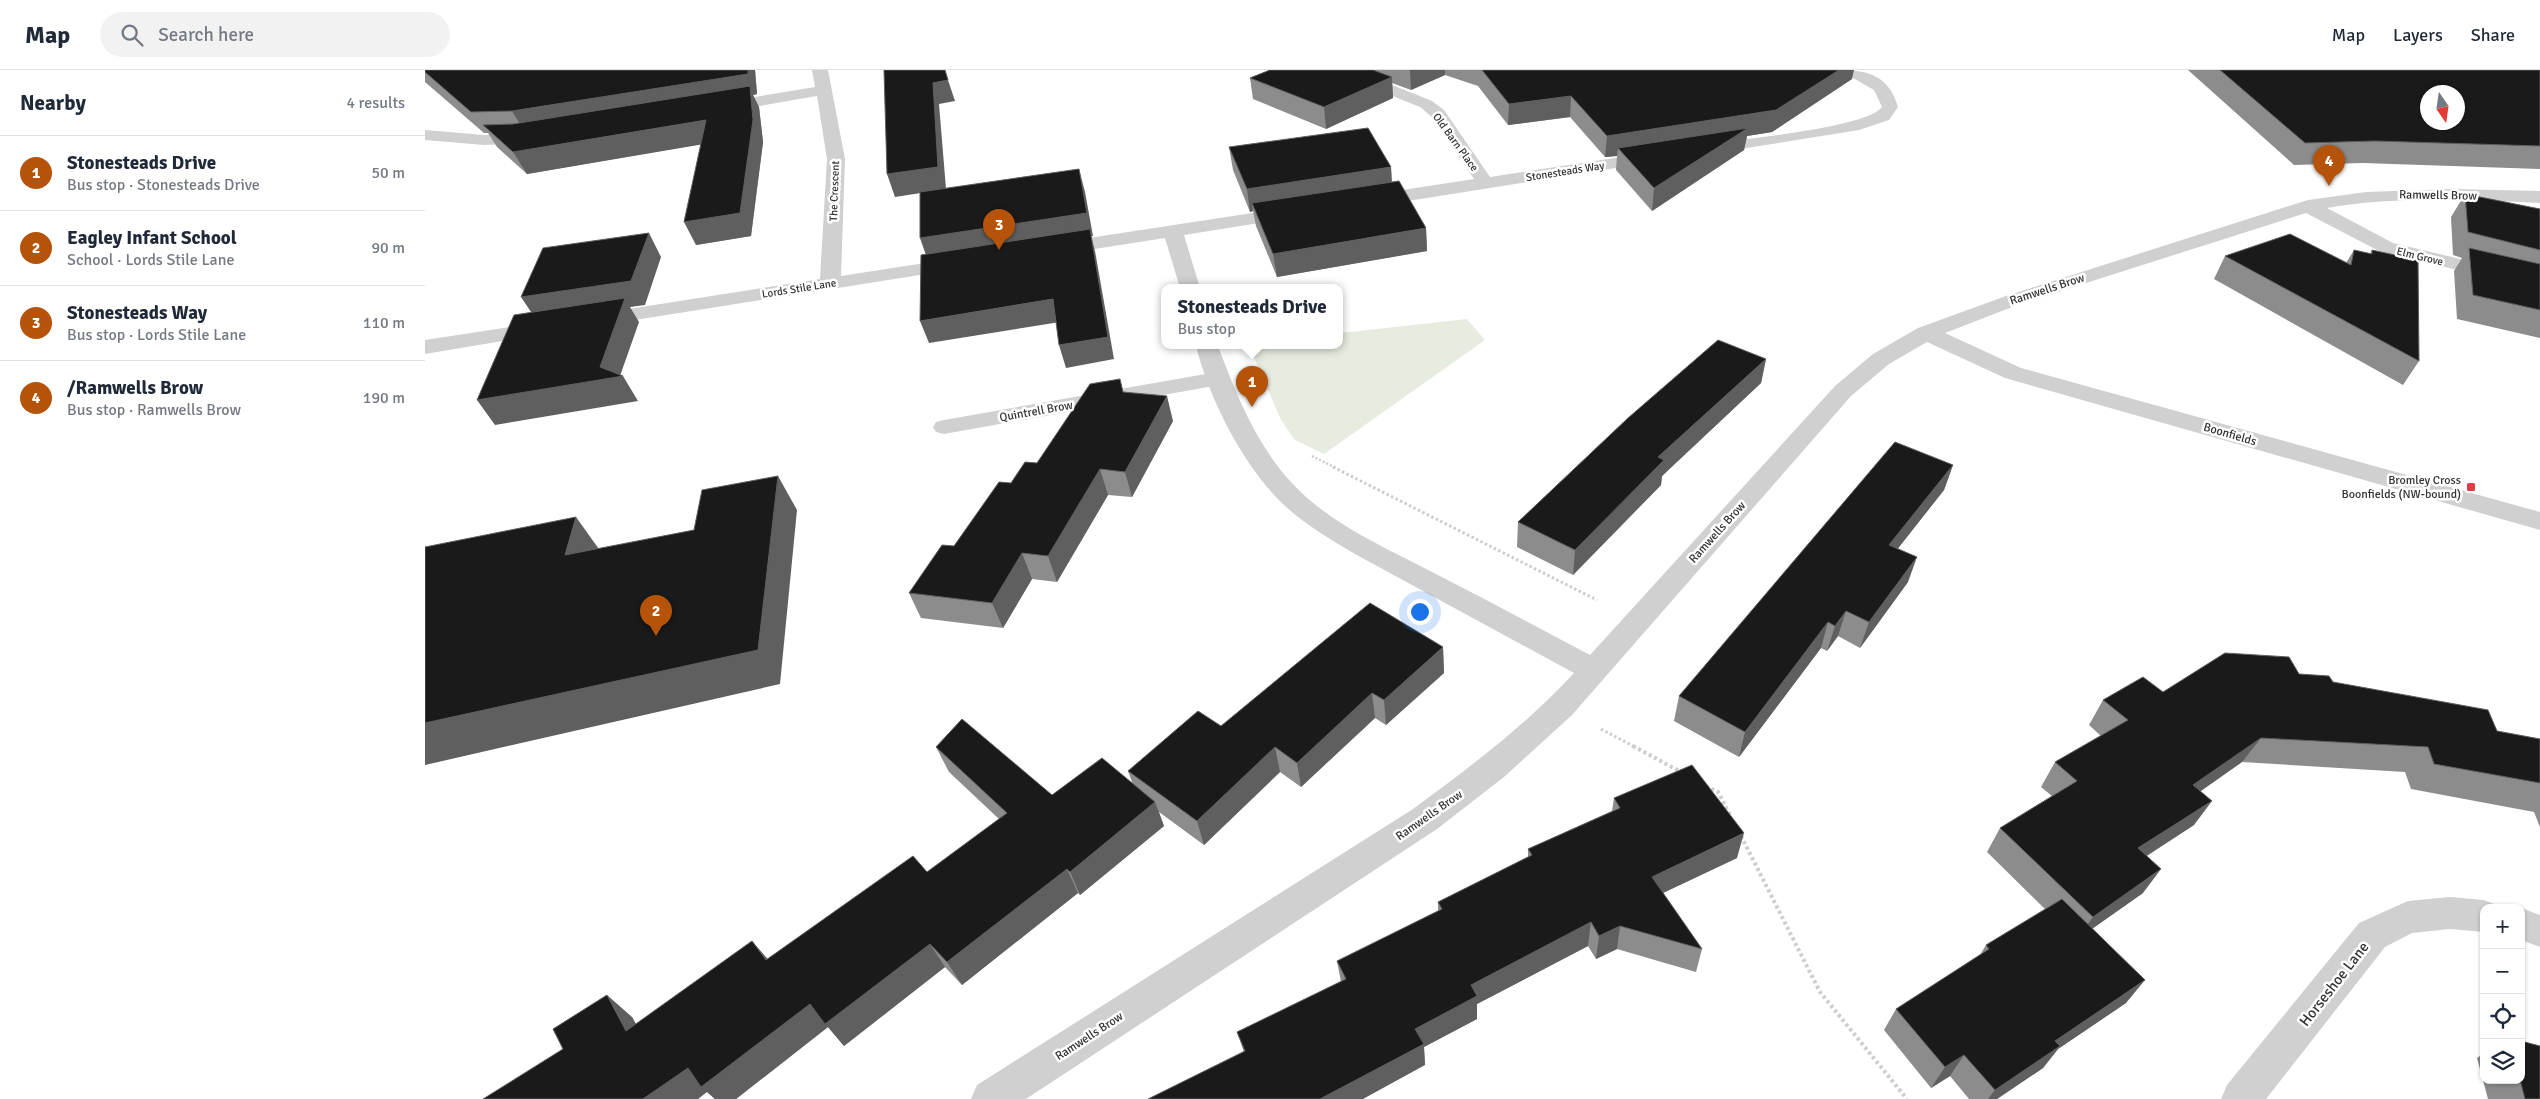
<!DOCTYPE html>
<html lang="en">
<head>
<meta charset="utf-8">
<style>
	body { margin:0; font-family:Signika,sans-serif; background:#f2f2f3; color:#1f2937 }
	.controls { position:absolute; right:15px; bottom:15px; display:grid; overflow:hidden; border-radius:10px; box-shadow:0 1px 4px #0004 }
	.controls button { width:45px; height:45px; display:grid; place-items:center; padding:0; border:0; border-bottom:1px solid #e0e1e3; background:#fff; color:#1f2937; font:25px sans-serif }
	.compass { position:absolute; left:1995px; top:15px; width:45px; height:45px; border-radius:50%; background:#fff; box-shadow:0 1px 4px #0004; rotate:167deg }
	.you { position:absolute; left:994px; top:541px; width:18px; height:18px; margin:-12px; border:4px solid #fff; border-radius:50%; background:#1a73e8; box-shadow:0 0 0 8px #1a73e833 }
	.badge { display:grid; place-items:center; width:32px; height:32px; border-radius:50%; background:#b45309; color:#fff; font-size:16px; font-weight:700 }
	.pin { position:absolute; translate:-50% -41px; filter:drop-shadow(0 1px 2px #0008) }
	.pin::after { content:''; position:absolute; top:26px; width:18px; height:15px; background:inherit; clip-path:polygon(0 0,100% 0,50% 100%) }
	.popup { position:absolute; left:736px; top:214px; width:182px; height:65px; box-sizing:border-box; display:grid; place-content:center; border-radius:10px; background:#fff; filter:drop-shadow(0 1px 4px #0005); font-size:16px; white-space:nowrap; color:#747a83 }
	.popup b { font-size:19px; color:#1f2937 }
	.popup::after { content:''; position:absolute; left:50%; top:100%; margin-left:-10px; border:10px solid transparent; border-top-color:#fff }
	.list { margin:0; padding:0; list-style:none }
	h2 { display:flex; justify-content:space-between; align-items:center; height:65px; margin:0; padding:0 20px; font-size:21px }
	h2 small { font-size:16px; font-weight:400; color:#747a83 }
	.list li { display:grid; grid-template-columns:32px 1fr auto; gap:15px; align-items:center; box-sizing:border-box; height:75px; padding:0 20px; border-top:1px solid #e0e1e3 }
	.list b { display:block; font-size:19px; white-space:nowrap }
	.list p { margin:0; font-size:16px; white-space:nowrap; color:#747a83 }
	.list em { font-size:16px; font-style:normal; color:#747a83 }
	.icon { flex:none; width:28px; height:28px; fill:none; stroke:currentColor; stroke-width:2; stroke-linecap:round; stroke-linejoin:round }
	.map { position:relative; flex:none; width:2115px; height:1029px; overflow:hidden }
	header { display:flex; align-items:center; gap:30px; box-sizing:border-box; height:70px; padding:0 25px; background:#fff; border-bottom:1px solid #e0e1e3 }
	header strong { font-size:24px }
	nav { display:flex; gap:28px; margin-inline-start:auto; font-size:18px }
	.search { width:350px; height:45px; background:#f2f2f3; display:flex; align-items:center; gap:12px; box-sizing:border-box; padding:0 18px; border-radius:28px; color:#747a83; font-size:19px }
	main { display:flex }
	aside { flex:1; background:#fff }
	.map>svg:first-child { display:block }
	.green { fill:#e6ecdf }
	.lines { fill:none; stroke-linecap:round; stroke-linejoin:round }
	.path-far2 { stroke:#cdcdcd; stroke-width:2.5; stroke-dasharray:2 2; stroke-linecap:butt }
	.path-far1 { stroke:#cdcdcd; stroke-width:3; stroke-dasharray:2.5 2.5; stroke-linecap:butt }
	.path { stroke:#cdcdcd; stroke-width:4; stroke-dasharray:3 3; stroke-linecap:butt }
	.lane { fill:#d0d0d0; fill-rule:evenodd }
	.street { fill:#d0d0d0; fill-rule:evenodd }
	.wall { fill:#8c8c8c }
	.shaded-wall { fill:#5f5f5f }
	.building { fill:#1a1a1a; stroke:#5f5f5f; fill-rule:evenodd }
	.poi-dot { fill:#e63946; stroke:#fff; stroke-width:2 }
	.labels { text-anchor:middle; stroke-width:5; stroke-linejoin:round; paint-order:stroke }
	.far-street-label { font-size:11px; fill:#333; stroke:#fff }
	.street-label { font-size:12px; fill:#333; stroke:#fff }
	.poi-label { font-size:12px; fill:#333; stroke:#fff; text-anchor:end }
	.near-street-label { font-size:15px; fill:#333; stroke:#fff }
</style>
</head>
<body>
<header>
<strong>Map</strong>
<div class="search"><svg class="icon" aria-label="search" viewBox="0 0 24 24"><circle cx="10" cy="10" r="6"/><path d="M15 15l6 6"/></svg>Search here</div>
<nav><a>Map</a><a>Layers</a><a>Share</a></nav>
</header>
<main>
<aside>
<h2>Nearby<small>4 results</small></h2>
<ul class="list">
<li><span class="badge">1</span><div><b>Stonesteads Drive</b><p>Bus stop · Stonesteads Drive</p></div><em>50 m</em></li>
<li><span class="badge">2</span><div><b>Eagley Infant School</b><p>School · Lords Stile Lane</p></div><em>90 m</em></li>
<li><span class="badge">3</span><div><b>Stonesteads Way</b><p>Bus stop · Lords Stile Lane</p></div><em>110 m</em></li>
<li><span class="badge">4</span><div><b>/Ramwells Brow</b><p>Bus stop · Ramwells Brow</p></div><em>190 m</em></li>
</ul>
</aside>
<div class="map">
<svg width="2115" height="1029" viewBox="0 0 2115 1029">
	<rect width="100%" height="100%" fill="#fff"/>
	<path class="green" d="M1042,249L1060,270L899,384L870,370L856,350L824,276H914L915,263Z"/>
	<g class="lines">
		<path class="path-far2" d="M887,386L911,398"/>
		<path class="path-far1" d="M908,397L1172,530
			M1176,659L1210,677"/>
		<path class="path" d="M1208,676L1256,702
			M1281,716L1293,722L1306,747
			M1316,766L1395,922L1482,1029"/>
		<path class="lane" d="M792,302L800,304L803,309L800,314L519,364L511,362L508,357L511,352L519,350Z"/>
		<path class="street" d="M387,0H403L420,89L416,206L532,188L539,190L542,194L539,198L172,256L164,255L161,250L164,245L172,244L395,209L402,89L392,26L294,43L286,38L294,33L390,17Z
			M908,0H930L1007,31L1019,40L1065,107L1229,82L1235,83L1238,87L1235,91L1229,92L945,137L938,135L936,131L938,127L945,125L1049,109L1007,47L995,37L910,3Z
			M1414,0C1444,0 1464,6 1473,37L1464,50L1434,60L1284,84L1278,83L1275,79L1278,75L1284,74C1314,69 1442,58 1457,37L1449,20Z
			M0,60L59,65L106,63L112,64L115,68L112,72L106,73L59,75L0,70Z
			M2028,119L2115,121V133C2044,130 1972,126 1902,138L1968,173L2115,208V220L1954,181L1881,143L1595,234L1520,263L1596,298L2115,442V460L1580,308L1502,272L1464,294L1426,326L1147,645L1079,707L1012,759L601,1029H546L552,1015L988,739C1045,697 1101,655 1149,603L930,484C901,467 871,449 849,425C813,385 784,327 771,276H793C811,324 831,374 866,412C903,453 959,477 1007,502C1060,529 1112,557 1165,585L1410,316L1448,284L1493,258L1581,226L1883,130L1941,122Z
			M866,137L873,139L875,143L873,147L759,165L775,218H755L740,168L631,185L624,183L621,179L624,175L631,173Z
			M117,252L125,253L128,258L125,263L0,284V270Z
			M2025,827L2059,830L2071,835L2073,838H2059V862L2025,859L1987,863L1960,877L1841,1029H1796L1802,1015L1934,853L1983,831Z
			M2096,838L2115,845V877L2096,870Z"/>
	</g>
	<path class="wall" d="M0,0H330L332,24L328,25L334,37L338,72L326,166L271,175L276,74L102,104L72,77L63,63H59L0,12Z
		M845,0H1414L1427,9L1347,62L1322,66L1319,80L1227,141L1191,100L1192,86L1180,87L1145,47L1083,55L1053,16L1020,5L986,20L967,13L968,28L901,59L828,29L825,8Z
		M1763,0H2115V99L1938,93L1869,95Z
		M804,77L966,97L967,112L1001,158L1002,181L852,207L831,156L828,141L825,142L808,100Z
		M2040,124L2115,139V268L2032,249L2029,201L2037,188L2028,185L2026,147Z
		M1929,180L1945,184L1947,180L1994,291L1978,315L1789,209L1800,186L1921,193Z
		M1341,289L1336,313L1237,406L1236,415L1148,505L1092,477L1093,452Z
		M699,323L748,351L707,427L683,425L632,512L607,509L578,558L496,548L484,523L529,476L586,413L612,393Z
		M1528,395L1519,420L1473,478L1483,512L1435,578L1413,566L1402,581L1396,578L1314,687L1249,651L1254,626Z
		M1018,577L1019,603L961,655L950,648L876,717L855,702L779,775L734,742L739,756L655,825L653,823L537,915L520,897L419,976L403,957L311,1029H290L282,1022L58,1029L207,947L211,954L327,871L342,889L502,802L574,749L524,702L511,677L627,725L707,712L703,701L796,656Z
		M1874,604L1908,612L2072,661L2115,669V757L2109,742L1986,719L1980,702L1817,692L1776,721L1769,755L1722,786L1718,823L1667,859L1701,933L1633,979L1618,998L1572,1029H1544L1525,1006L1506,1018L1459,960L1471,939L1555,885L1561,875L1620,839L1562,782L1575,758L1627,726L1616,717L1630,692L1676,666L1664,655L1678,630Z
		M1189,728L1312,788L1238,823L1277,879L1271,902L1192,879L1171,889L1163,876L1052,934V949L999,977L1000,995L819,982L812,962L916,912L912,891L1013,841V832L1103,787V779L1187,741Z
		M2059,983V1010H2096L2115,1029H2063L2052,988Z"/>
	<path class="shaded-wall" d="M323,0H330L332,24L328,25L334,37L338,72L326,166L271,175L259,152L326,26L100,62L87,41Z
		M985,0H1020V5L986,20Z
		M1414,0H1429L1427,9L1347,62L1322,66L1319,80L1227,141L1229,118L1193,78L1192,86L1180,87L1182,66Z
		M967,7L968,28L901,59L899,37Z
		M523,10L530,31L514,34L521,119L470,127L462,104L508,13Z
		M1146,26L1145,47L1083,55L1084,34Z
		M281,50L291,72L102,104L88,82Z
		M966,97L967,120L827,133L828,141L825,142L822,119Z
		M654,99L660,122L668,166H666L670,181L689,289L641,298L634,275L666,166L503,191L495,168Z
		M1001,158L1002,181L852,207L848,184Z
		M224,163L236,187L220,235L205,237L214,252L195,306H198L213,331L70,355L52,330L112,251L96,227Z
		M628,229L635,252L504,273L495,251Z
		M1341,289L1336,313L1237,406L1236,415L1148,505L1150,480L1233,387Z
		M742,326L748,351L707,427L700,402Z
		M1528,395L1519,420L1456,500L1464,475Z
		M675,399L683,425L632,512L623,486Z
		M353,406L372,440L355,614L0,695V653Z
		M151,447L176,482L140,485Z
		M597,483L607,509L578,558L567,533Z
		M1492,487L1483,512L1435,578L1444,552Z
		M1421,541L1413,566L1402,581L1410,556Z
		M1403,552L1396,578L1314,687L1320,662Z
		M1018,577L1019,603L961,655L959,630Z
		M947,623L950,648L876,717L872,693Z
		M1836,668L1817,692L1750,739L1768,715Z
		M850,677L855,702L779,775L772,751Z
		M1787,731L1769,755L1696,802L1713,778Z
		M730,732L739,756L655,825L645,802Z
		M1319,763L1312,788L1223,830L1227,807Z
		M642,799L653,823L537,915L522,892Z
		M1736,799L1718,823L1651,870L1668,847Z
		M1166,852L1163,876L1052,934V949L999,977L1000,995L938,1029H895L990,959L1046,915Z
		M1195,856L1192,879L1171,889L1174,866Z
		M327,871L347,894L341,890Z
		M505,874L520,897L419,976L403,957L311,1029H290L282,1022L273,1029H218L263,998L385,934Z
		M1720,910L1701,933L1633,979L1618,998L1572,1029H1563L1570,1020L1630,971Z
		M182,925L207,947L226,982L201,961Z
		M1539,985L1525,1006L1506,1018L1520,997Z"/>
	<path class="building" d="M0,0H323V4L87,41L46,42L0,2Z
		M459,0H520L523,10L508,13L513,97L462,104Z
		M845,0H948L967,7L899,37L825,8Z
		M1057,0H1414L1351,40L1182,66L1146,26L1084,34Z
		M1795,0H2115V76L1950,71L1880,73ZM2002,22H2032V52H2002Z
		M325,16L328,50L315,143L259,152L281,50L88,82L58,55L88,54Z
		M943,58L966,97L822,119L804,77Z
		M1323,58L1229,118L1193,78Z
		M654,99L662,143L495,168V122Z
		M974,111L1001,158L848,184L827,133Z
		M2040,124L2115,139V180L2043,162Z
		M665,159L683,267L634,275L628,229L495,251L496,185Z
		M224,163L206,211L96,227L118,178Z
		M1865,164L1926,195L1929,180L1947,184V180L1993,190L1994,291L1800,186Z
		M2044,178L2115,194V240L2048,225Z
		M200,228L175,297L198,306L52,330L89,245Z
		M1293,270L1341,289L1233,387L1239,390L1150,480L1093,452L1203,348Z
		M695,309L698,322L742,326L700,402L675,399L623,486L597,483L567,533L484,523L517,475L529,476L574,412L586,413L600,392L612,393L665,314Z
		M1470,372L1528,395L1464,475L1492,487L1444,552L1421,541L1410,556L1403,552L1320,662L1254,626Z
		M353,406L333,580L0,653V477L151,447L140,485L269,460L277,420Z
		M945,533L1018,577L959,630L947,623L872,693L850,677L772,751L703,701L773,641L796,656Z
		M1800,583L1864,587L1874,604L1904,606L1908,612L2063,640L2072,661L2115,669V713L2009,694L2003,677L1836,668L1768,715L1787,731L1713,778L1736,799L1668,847L1575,758L1652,711L1630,692L1703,650L1678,630L1718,607L1738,622Z
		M537,649L627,725L677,688L730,732L645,802L642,799L522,892L505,874L400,954L385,934L276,1017L263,998L218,1029H58L138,979L128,959L182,925L201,961L327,871L341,890L488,786L502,802L582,743L511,677Z
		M1267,695L1319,763L1227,807L1277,879L1195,856L1174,866L1166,852L1046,915L1052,926L990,959L999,974L895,1029H723L820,981L812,962L921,909L912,891L1017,839L1013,832L1107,785L1103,779L1195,738L1189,728Z
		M1637,829L1720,910L1630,971L1635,976L1570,1020L1539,985L1520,997L1471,939L1564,879L1561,875Z
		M2096,971L2115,976V1029H2100L2095,1010H2096Z"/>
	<rect class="poi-dot" x="2041" y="412" width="10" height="10" rx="2.5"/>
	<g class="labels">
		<g class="far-street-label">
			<text transform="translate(1031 72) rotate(54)" y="4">Old Barn Place</text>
			<text transform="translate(1140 101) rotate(-9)" y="4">Stonesteads Way</text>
			<text transform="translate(409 121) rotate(-88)" y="4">The Crescent</text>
			<text transform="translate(1995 186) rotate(14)" y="4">Elm Grove</text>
			<text transform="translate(374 218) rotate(-9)" y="4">Lords Stile Lane</text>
		</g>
		<g class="street-label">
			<text transform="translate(2013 125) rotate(1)" y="4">Ramwells Brow</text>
			<text transform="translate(1622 219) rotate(-18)" y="4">Ramwells Brow</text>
			<text transform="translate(611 341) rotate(-10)" y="4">Quintrell Brow</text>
			<text transform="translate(1805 364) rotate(16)" y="4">Boonfields</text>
			<text transform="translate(1292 462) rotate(-48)" y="4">Ramwells Brow</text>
			<text transform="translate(1004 745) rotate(-35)" y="4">Ramwells Brow</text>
			<text transform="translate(664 966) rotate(-33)" y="4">Ramwells Brow</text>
		</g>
		<g class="poi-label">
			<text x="2036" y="414">Bromley Cross<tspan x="2036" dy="14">Boonfields (NW-bound)</tspan></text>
		</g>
		<g class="near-street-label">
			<text transform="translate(1909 914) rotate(-52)" y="5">Horseshoe Lane</text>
		</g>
	</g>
</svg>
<div class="controls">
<button>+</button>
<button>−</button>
<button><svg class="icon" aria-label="locate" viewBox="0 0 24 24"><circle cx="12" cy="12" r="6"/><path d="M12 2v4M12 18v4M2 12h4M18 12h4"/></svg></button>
<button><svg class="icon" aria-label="layers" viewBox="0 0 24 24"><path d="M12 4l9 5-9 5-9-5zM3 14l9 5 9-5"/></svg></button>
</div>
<svg class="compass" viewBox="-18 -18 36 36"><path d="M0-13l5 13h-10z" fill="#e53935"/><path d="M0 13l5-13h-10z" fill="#747a83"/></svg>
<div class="you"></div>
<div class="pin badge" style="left:827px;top:337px">1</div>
<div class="popup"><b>Stonesteads Drive</b>Bus stop</div>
<div class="pin badge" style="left:231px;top:566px">2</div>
<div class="pin badge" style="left:574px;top:180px">3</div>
<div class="pin badge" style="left:1904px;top:116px">4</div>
</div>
</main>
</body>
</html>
